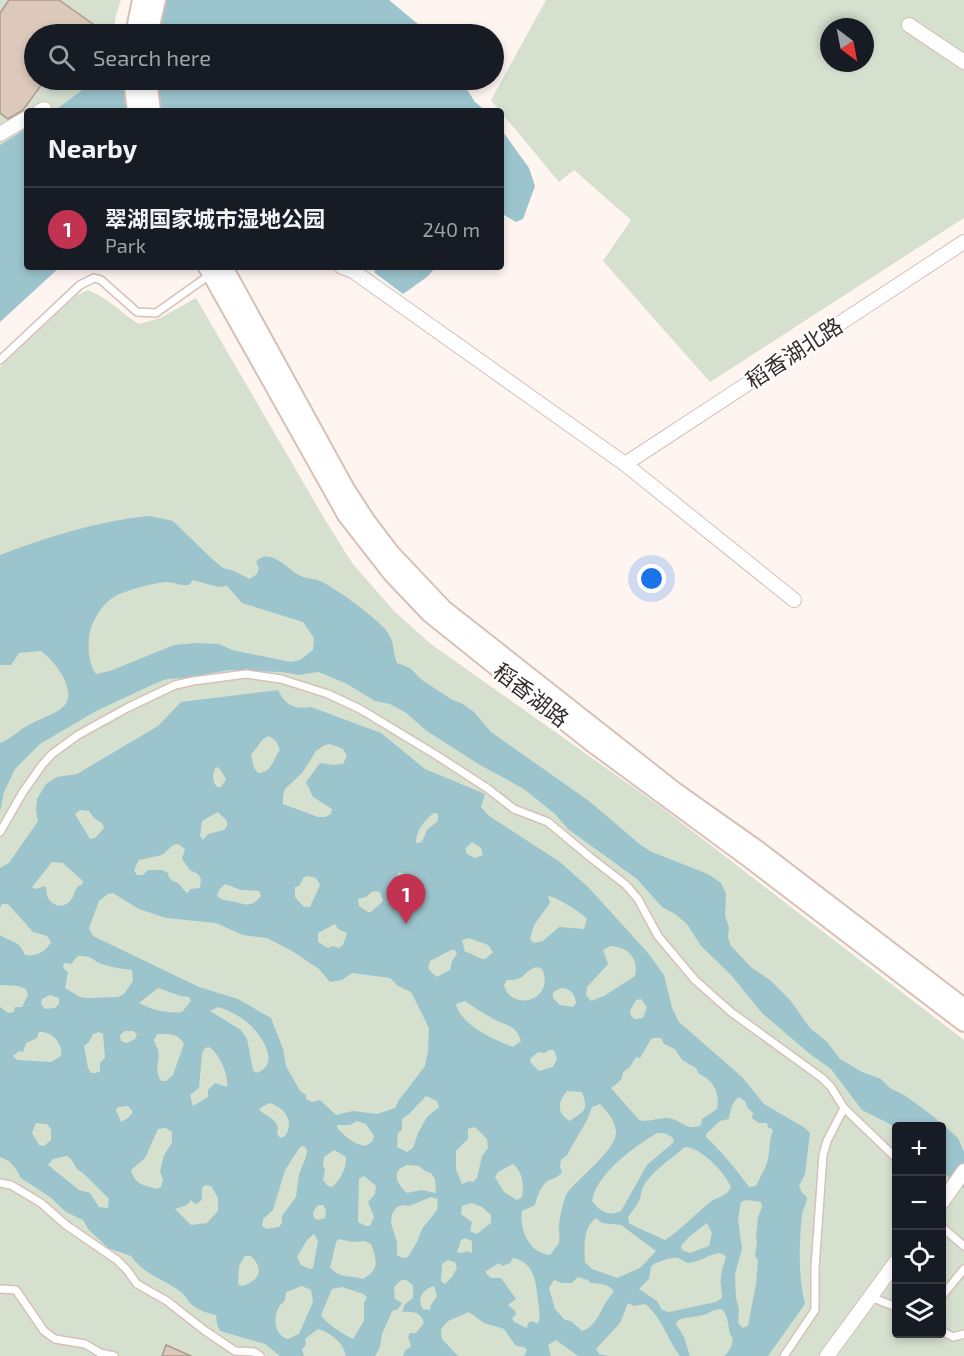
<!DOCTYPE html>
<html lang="en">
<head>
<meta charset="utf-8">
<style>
	body { margin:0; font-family:"Exo 2","Noto Sans SC",sans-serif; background:#242831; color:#f1f3f6 }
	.controls { position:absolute; right:18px; bottom:18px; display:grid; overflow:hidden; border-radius:6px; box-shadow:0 3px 9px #0003 }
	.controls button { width:54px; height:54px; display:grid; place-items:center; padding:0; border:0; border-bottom:2px solid #363941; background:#171b24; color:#f1f3f6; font:30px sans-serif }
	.compass { position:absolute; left:820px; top:18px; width:54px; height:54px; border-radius:50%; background:#171b24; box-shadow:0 3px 9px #0003; rotate:148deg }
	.you { position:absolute; left:652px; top:579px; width:21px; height:21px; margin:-15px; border:4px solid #fff; border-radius:50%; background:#1a73e8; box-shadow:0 0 0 9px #1a73e833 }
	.badge { display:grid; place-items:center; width:39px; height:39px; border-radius:50%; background:#c23251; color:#fff; font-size:20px; font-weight:700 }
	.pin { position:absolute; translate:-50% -50px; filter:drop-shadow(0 2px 3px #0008) }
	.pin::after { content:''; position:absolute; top:32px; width:21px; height:18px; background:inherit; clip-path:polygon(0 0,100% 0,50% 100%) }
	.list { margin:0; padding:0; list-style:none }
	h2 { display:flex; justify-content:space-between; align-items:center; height:78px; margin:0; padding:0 24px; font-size:26px }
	h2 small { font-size:20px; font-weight:400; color:#9ea1a6 }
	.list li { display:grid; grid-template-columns:39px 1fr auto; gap:18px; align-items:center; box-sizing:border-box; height:84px; padding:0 24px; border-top:2px solid #363941 }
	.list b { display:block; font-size:22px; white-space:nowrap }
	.list p { margin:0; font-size:20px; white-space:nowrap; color:#9ea1a6 }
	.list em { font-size:20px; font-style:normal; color:#9ea1a6 }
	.icon { flex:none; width:33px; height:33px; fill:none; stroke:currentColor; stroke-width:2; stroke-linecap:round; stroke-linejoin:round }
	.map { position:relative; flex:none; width:964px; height:1356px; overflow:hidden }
	.search { position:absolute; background:#171b24; box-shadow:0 3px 9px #0003; left:24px; top:24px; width:480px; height:66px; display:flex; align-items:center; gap:15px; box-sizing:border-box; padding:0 21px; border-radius:33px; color:#9ea1a6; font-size:22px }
	.panel { position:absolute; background:#171b24; box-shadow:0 3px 9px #0003; left:24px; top:108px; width:480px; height:162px; border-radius:6px }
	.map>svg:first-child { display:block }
	.green { fill:#d5e0cf; fill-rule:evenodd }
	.water { fill:#9cc4cd; fill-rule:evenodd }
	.building { fill:#ddc9bb; stroke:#ad9a8c; stroke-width:1.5 }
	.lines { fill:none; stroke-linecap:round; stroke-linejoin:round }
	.service-casing { stroke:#d7c0b6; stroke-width:10 }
	.minor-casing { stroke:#d7c0b6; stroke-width:16 }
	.tertiary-casing { stroke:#d7c0b6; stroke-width:20 }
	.service { stroke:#fff; stroke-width:7 }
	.minor { stroke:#fff; stroke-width:14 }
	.tertiary { stroke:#fff; stroke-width:16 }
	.labels { text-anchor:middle; stroke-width:4.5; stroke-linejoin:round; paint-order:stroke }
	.street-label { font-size:22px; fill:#372d2a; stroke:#fff }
</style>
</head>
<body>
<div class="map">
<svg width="964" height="1356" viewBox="0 0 964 1356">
	<rect width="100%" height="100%" fill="#fef4f0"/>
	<path class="green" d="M0,0H121L116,15L113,34H34V80L101,81L82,90L54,111H27V128L0,145Z
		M546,0H964V218L710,382L603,261L631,220L574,170L559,182L491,100ZM829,27H865V63H829Z
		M88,290C107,297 121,313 139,324L160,318L196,298L324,518L352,563L395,612L431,644L661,807L964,1040V1356H0V367L76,296ZM896,1126H942V1334H896Z"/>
	<path class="water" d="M159,0H389L430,34H128Z
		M102,80H461L475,102L486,111H54L82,90Z
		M27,128V267H60L0,322V145Z
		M501,129L529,168L535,186L523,219L516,222L501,213Z
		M374,267H436L427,277L403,294L375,273Z
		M149,516L173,521L211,558L223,568L234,571L250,579L257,574L259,568L256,562C269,546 287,569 299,575C305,579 311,578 317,580C331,584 376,618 385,629C396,643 392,650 397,663L410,668L422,680L451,699L463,704L474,712L491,732L589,801L642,846L652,852L708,874L721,883L726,894L725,916L729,927L728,937L731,946L752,968L770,980L790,1000L810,1028L827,1042L840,1059L862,1072L881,1079L890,1088L904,1095L933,1116L958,1138L964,1152V1188L942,1172V1126H896V1129L888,1123L862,1110L831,1069L810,1054L762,1013L731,975L701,946L687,924L675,914L662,907L637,879L568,829L555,814L524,789L480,765L427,731L405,712L390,704L375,701L347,684L326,675L318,672L299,675L281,672L229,670L185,678L167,679L154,684L96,711L40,744L15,769L4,792L0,812V743C14,737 16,732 27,726C38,719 55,715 64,706C78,690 54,660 41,651L19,653L11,665H0V555C48,537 97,521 149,516ZM193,580L218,587L227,586L242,603L303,622L314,638L313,650L300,660L291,662L232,650L219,644L196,643L174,645L110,671L96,674C89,664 88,650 89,638C90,624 100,607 112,598C122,591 153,583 166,582C174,582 180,586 189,585Z
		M278,690C285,705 294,710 311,707L381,733L425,769L485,794L481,807L489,816L560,862L589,888L648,953L664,975L672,1008L679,1022L742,1077L764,1104L805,1128L810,1133L805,1174L799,1186L802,1193L807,1197C807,1204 803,1208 802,1215C799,1245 798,1274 805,1304L768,1356H724C730,1351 736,1341 730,1334C728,1325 728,1316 722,1309C713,1309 710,1313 703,1315C694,1317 686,1317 678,1320L676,1324L684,1337L690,1356H680C667,1339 662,1317 645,1304L634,1306L628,1303L620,1323L596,1349L599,1354L608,1356H578L556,1340L548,1345L551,1356H524L527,1350L524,1347L516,1346L504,1329L484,1323L469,1312L448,1321L441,1329L442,1339L458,1356H403L405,1351L411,1346L408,1337L410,1333H416L424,1323C422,1312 411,1311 402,1312L405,1304L413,1298V1285L406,1280H401L394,1287L395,1299L402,1303L398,1309L392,1311L382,1334L380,1347L375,1356H346C344,1343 331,1333 318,1329L305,1339L306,1345L302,1349L304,1356H280L265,1344L220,1331L217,1324L216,1315C207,1313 197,1310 190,1303C187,1300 185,1295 181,1292C164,1279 144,1275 131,1256L108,1248L88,1229L83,1220L66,1212L50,1197L21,1178L16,1169L9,1161L0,1157V1007L8,1013L14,1012L15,1007H22L28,995L26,989L18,986L0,985V935C10,943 18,938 25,955C35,957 46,952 51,942L47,936L33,932L8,904H2L0,908V868L9,863L38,821L36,810L37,799L46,784L57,777L77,774L158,726L181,702ZM269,736L276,741L280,750C273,759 272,773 258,773L254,768L251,755L263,739ZM330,744L343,749L347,756L343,764L333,765L320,763L306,782L313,797L332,809L331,814L325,817H318L283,804V796L285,789L302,773L316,751L325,745ZM216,767L219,768L226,779L221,787H217C212,782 212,773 216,767ZM80,810L89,811L94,818L102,823L104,828L95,838L90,839L75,814ZM218,812L227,821V826L224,830L208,834L203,840L200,836L202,821ZM434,813L438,814V821L427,830L422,842L416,843C416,831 424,820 434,813ZM472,842L481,848L483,855L475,858L467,854L465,849ZM178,844L185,849L182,859L190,870L198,874L201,879L200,888L190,889L188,893C183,891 183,888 179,884C174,880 169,882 168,873L162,870H148L143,875H137L134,870L139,860L162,855L173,845ZM52,862L63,863L83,881L82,885L78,886C75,890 74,896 71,900C64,909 51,907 47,895C46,892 47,889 45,886L36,889L32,887ZM399,872L407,875L410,882L409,887L405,890L392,884ZM309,876L316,878L320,885L310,907H304L295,897V887L299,886L304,877ZM225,884L241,890L259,891L261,896C249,910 245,903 230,901C224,900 222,900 217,896L219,890ZM373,891L380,892L383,901L371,912H368L359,906L358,899L366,897ZM113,893L139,909L166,918L216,923L243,935L267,938L292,951L319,969L330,982L342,980L352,973L390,978L398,986L411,992L429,1028L428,1051L425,1066L399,1100L395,1108L377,1114L353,1111L336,1115L320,1100L312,1102L306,1099V1095L300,1091L286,1066L283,1049L271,1018L238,999L199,987L93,936L89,928L99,901L108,894ZM548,896C555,896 581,912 587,919L584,929L559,927L543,941L534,943L530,939L534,925L550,903ZM335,924L338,929L347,933L343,945L339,948L333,946L328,948L318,942V933ZM469,938L488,945L493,952L485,959C477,959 473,953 465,952L462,940ZM611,946C628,947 639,958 635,976L604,996L591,1001L586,995L587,987L608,964L603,950ZM451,950H455L457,954L452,961L450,970L437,977L432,973L428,968L430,961ZM78,956C96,956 90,960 102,964C111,967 121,969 132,970L133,981L124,994L118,997L87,998L80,997L65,988L68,972L63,968L64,963L71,964ZM537,967L542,969C556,1000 511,1013 504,985L507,980C527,981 523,970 537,967ZM158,988L181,996L189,997L191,1001L182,1012C167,1014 153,1010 139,1003ZM561,988C571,988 575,995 576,1003L573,1007L560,1005L553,998V992ZM50,995L59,998V1004L55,1008L45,1009L41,1004L42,999ZM641,999L647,1007L643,1018L635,1019L631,1016L630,1011L636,1000ZM465,1001C473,1007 482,1012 490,1017C503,1026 516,1023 521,1041L513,1047C495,1040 461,1026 456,1004ZM218,1007C229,1010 244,1018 252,1027C264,1039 280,1066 256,1073L253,1070L247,1039L241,1030L210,1011ZM125,1031H133L137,1034L135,1039L127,1043L121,1041L120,1035ZM39,1032C53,1031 63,1044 61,1056L51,1062L17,1060L13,1056L19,1051L23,1052L26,1043L37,1038ZM99,1032L103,1034L105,1058L100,1063V1071L96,1073H91L88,1068L84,1046L89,1042L93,1034ZM157,1034C169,1034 178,1033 184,1044L173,1075L166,1081H161C153,1068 161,1062 158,1050C157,1047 155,1044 154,1040ZM654,1038H661L664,1044L675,1049L682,1060L696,1068L699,1074C714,1080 720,1094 717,1109L702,1119L701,1125C687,1132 682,1120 668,1118C658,1117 648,1123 639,1120L611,1088C617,1083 623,1081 623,1072L629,1068L636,1057L640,1058L651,1039ZM209,1047C219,1053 229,1075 227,1087L215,1083L208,1090V1097L193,1106L190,1095L199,1088L202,1054L205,1048ZM549,1050H554L557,1059L553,1067L539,1071L530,1062L531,1058L538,1052L545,1053ZM567,1091L582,1092C589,1111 584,1111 570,1121C557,1114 557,1102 567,1091ZM426,1096L437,1101L439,1107L427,1117L418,1133L413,1148L407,1152L397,1147L398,1133L402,1130V1119L409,1114ZM739,1097L745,1101L747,1107L753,1113L752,1118L759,1123H767L768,1127L773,1130C769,1140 770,1149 768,1159C766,1168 760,1177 756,1186L749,1187C735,1168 723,1153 706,1137V1134L720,1121L729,1119C730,1112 732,1101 739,1097ZM269,1103C285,1107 295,1122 285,1136L280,1138L277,1133C281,1119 266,1118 259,1109ZM600,1104C607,1112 615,1120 616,1132C617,1149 577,1179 567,1193C564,1198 558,1224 559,1229C559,1235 560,1237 559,1243L550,1255C529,1253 519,1229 522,1211L535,1205C537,1197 540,1188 546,1182C552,1178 557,1179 562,1172L560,1167L561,1160L567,1155L587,1120L592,1107ZM128,1106L133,1112L128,1118L121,1122L116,1110L118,1107ZM357,1121L366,1124L374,1136L372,1142L365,1146C353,1144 345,1136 337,1128L338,1125H350ZM36,1123L47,1124L51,1129V1140L44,1146L39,1145L32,1133ZM475,1127L487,1139L488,1148L482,1156L477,1178L473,1182L469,1181L462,1184L456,1169V1151L468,1139V1129ZM166,1128L172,1132V1143L164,1155L160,1171L163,1180L161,1187L157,1189C144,1185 135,1185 131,1170L145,1158L158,1129ZM657,1133H664L672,1137L674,1142L647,1165L621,1211C609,1217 599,1211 592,1201C597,1173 634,1147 657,1133ZM304,1146L307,1150L306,1157L299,1174L296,1197L282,1216V1223L279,1227L267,1229L262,1226L263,1219L273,1210L285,1170L300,1147ZM685,1147C701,1147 725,1173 731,1187C726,1198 717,1196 709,1203C694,1215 681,1230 665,1240L634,1226L629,1223L628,1217C632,1211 636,1207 639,1201C641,1197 641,1191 643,1187C651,1172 672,1158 685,1147ZM334,1150L346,1157C347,1167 340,1181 332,1187L328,1186L323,1180L325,1170L323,1165L324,1157ZM67,1156L71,1159L77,1169L84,1174L109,1199L108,1208L99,1207L90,1193L79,1190L48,1165L53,1159ZM513,1164C523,1173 524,1184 522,1197L517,1200L504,1192L495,1177L498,1172ZM407,1165L419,1166L425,1171L431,1173L435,1179L436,1193L421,1190L407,1193C397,1185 390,1170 407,1165ZM364,1176L376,1186L375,1194L368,1202L374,1217L370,1226H366L358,1222L359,1179ZM205,1185L211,1186L218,1198V1211L207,1223L191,1225L175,1209L187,1205L191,1200L195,1204C204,1202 202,1196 202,1188ZM431,1197L438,1199L437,1210L422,1229L417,1242L408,1257L403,1258L397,1255V1242L391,1223L392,1214L397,1207L404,1205L409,1206ZM746,1200L761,1202L762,1207L758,1217L756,1238L757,1243L755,1256L758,1260L756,1284L748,1326L743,1328L738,1323L739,1309L736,1298L735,1274L742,1249L738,1219L741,1202ZM471,1203L482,1207L491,1215V1223L477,1234L470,1231L472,1222L461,1214L462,1206ZM318,1205H323L326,1210L325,1218L318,1220L314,1218L313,1212ZM596,1218L602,1223L621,1225L656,1251L640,1268L617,1278L592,1269L585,1262C584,1247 583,1227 596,1218ZM707,1223L712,1233L709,1246L690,1253L682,1250L681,1246L690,1236ZM314,1234L318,1241L313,1268L310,1269L301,1265L297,1257L307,1240ZM465,1238L472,1241V1253L467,1251L462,1253L457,1252L461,1240ZM338,1239L353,1242L365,1241L371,1244C377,1261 380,1269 363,1279C352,1275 338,1279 330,1267C333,1259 334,1245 338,1239ZM720,1253L726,1256C725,1263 721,1270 721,1277C720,1285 722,1290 722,1298L716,1302L669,1312L662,1310L657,1301L639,1289L649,1279L651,1267C655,1262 657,1263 664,1260C674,1257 678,1256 687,1263C699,1263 708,1254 720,1253ZM245,1256H251C265,1270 259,1281 242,1286L238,1284L239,1266ZM513,1258C534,1262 536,1282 538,1300C539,1310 541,1315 538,1324L532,1321L528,1323L527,1328L514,1322L512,1318L516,1315L515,1311L508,1305L516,1299L501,1278H491L486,1273V1271L499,1263L502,1266L510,1263ZM448,1260L455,1262L457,1267L453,1276L445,1284L441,1281L442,1264ZM578,1277L588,1280L591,1283C599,1284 609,1283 614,1292C601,1304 599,1326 582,1331L571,1321L565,1320L555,1309L549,1288L554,1280L562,1283H572ZM302,1286L311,1290L313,1302L299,1334L288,1339C273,1335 273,1315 280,1305C281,1304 283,1303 284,1302C286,1299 285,1295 286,1292ZM434,1286L437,1296L431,1305L430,1310L423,1309C416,1299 423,1289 434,1286ZM342,1287L364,1294L367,1298L364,1303V1321L353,1339C346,1336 324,1322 321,1315L332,1289Z"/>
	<path class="building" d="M9,0H59L107,34H34V80H45L23,110L8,119L0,113V13Z
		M166,1345L191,1356H162Z"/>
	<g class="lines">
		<defs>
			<path id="service" d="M0,360L80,285L94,278L101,280L137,312L156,313L211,274
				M0,832L23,792L42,765L52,754L78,735L127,708L175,685L193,681L246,674L281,679L328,694L360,709L436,755L487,788L514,809L548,822L590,857L626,885L638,899L658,936L695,980L731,1012L822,1078L831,1087L844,1108L896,1158
				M0,1183L11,1185L41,1203L66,1225L117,1260L127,1270L137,1284L167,1301L204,1330L235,1351L254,1352L260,1356
				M942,1227L964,1246
				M0,1289L16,1290L44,1331L55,1339L85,1344L100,1353L114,1356
				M942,1296L964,1269
				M871,1297L896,1307
				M942,1331L953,1337L964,1334
				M784,1356L815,1310V1268L823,1155L827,1141L844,1108"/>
			<path id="minor" d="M909,25L964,62
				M40,111L44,109
				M0,134L27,118
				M342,267L353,271L625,464L794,600
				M625,464L964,242
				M942,1202L964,1171
				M827,1356L896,1262"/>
			<path id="tertiary" d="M134,34L141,0
				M149,34L157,0
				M132,80L136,111
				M148,80L152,111
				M207,267L346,515L392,574L430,614L589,741L748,858L964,1023
				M224,267L346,489L366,520L391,553L444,609L675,791L757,849L964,1007"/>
		</defs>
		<use href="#service" class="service-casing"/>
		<use href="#minor" class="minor-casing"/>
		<use href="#tertiary" class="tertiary-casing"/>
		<use href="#service" class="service"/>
		<use href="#minor" class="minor"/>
		<use href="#tertiary" class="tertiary"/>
	</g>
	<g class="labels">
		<g class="street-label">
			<text transform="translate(794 353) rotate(-33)" y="8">稻香湖北路</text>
			<text transform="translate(531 695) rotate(38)" y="8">稻香湖路</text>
		</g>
	</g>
</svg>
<div class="controls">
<button>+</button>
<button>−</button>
<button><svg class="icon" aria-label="locate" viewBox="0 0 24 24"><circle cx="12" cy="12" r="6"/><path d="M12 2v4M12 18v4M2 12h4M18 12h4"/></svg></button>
<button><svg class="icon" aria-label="layers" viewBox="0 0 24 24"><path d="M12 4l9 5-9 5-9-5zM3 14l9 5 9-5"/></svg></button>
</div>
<svg class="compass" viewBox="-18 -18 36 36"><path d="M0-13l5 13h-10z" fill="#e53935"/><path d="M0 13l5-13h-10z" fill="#9ea1a6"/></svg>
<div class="you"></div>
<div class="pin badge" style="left:406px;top:924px">1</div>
<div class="search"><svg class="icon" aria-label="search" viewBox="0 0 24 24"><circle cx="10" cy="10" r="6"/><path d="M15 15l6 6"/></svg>Search here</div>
<section class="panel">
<h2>Nearby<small></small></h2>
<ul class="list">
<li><span class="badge">1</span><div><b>翠湖国家城市湿地公园</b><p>Park</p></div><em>240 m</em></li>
</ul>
</section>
</div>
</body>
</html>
